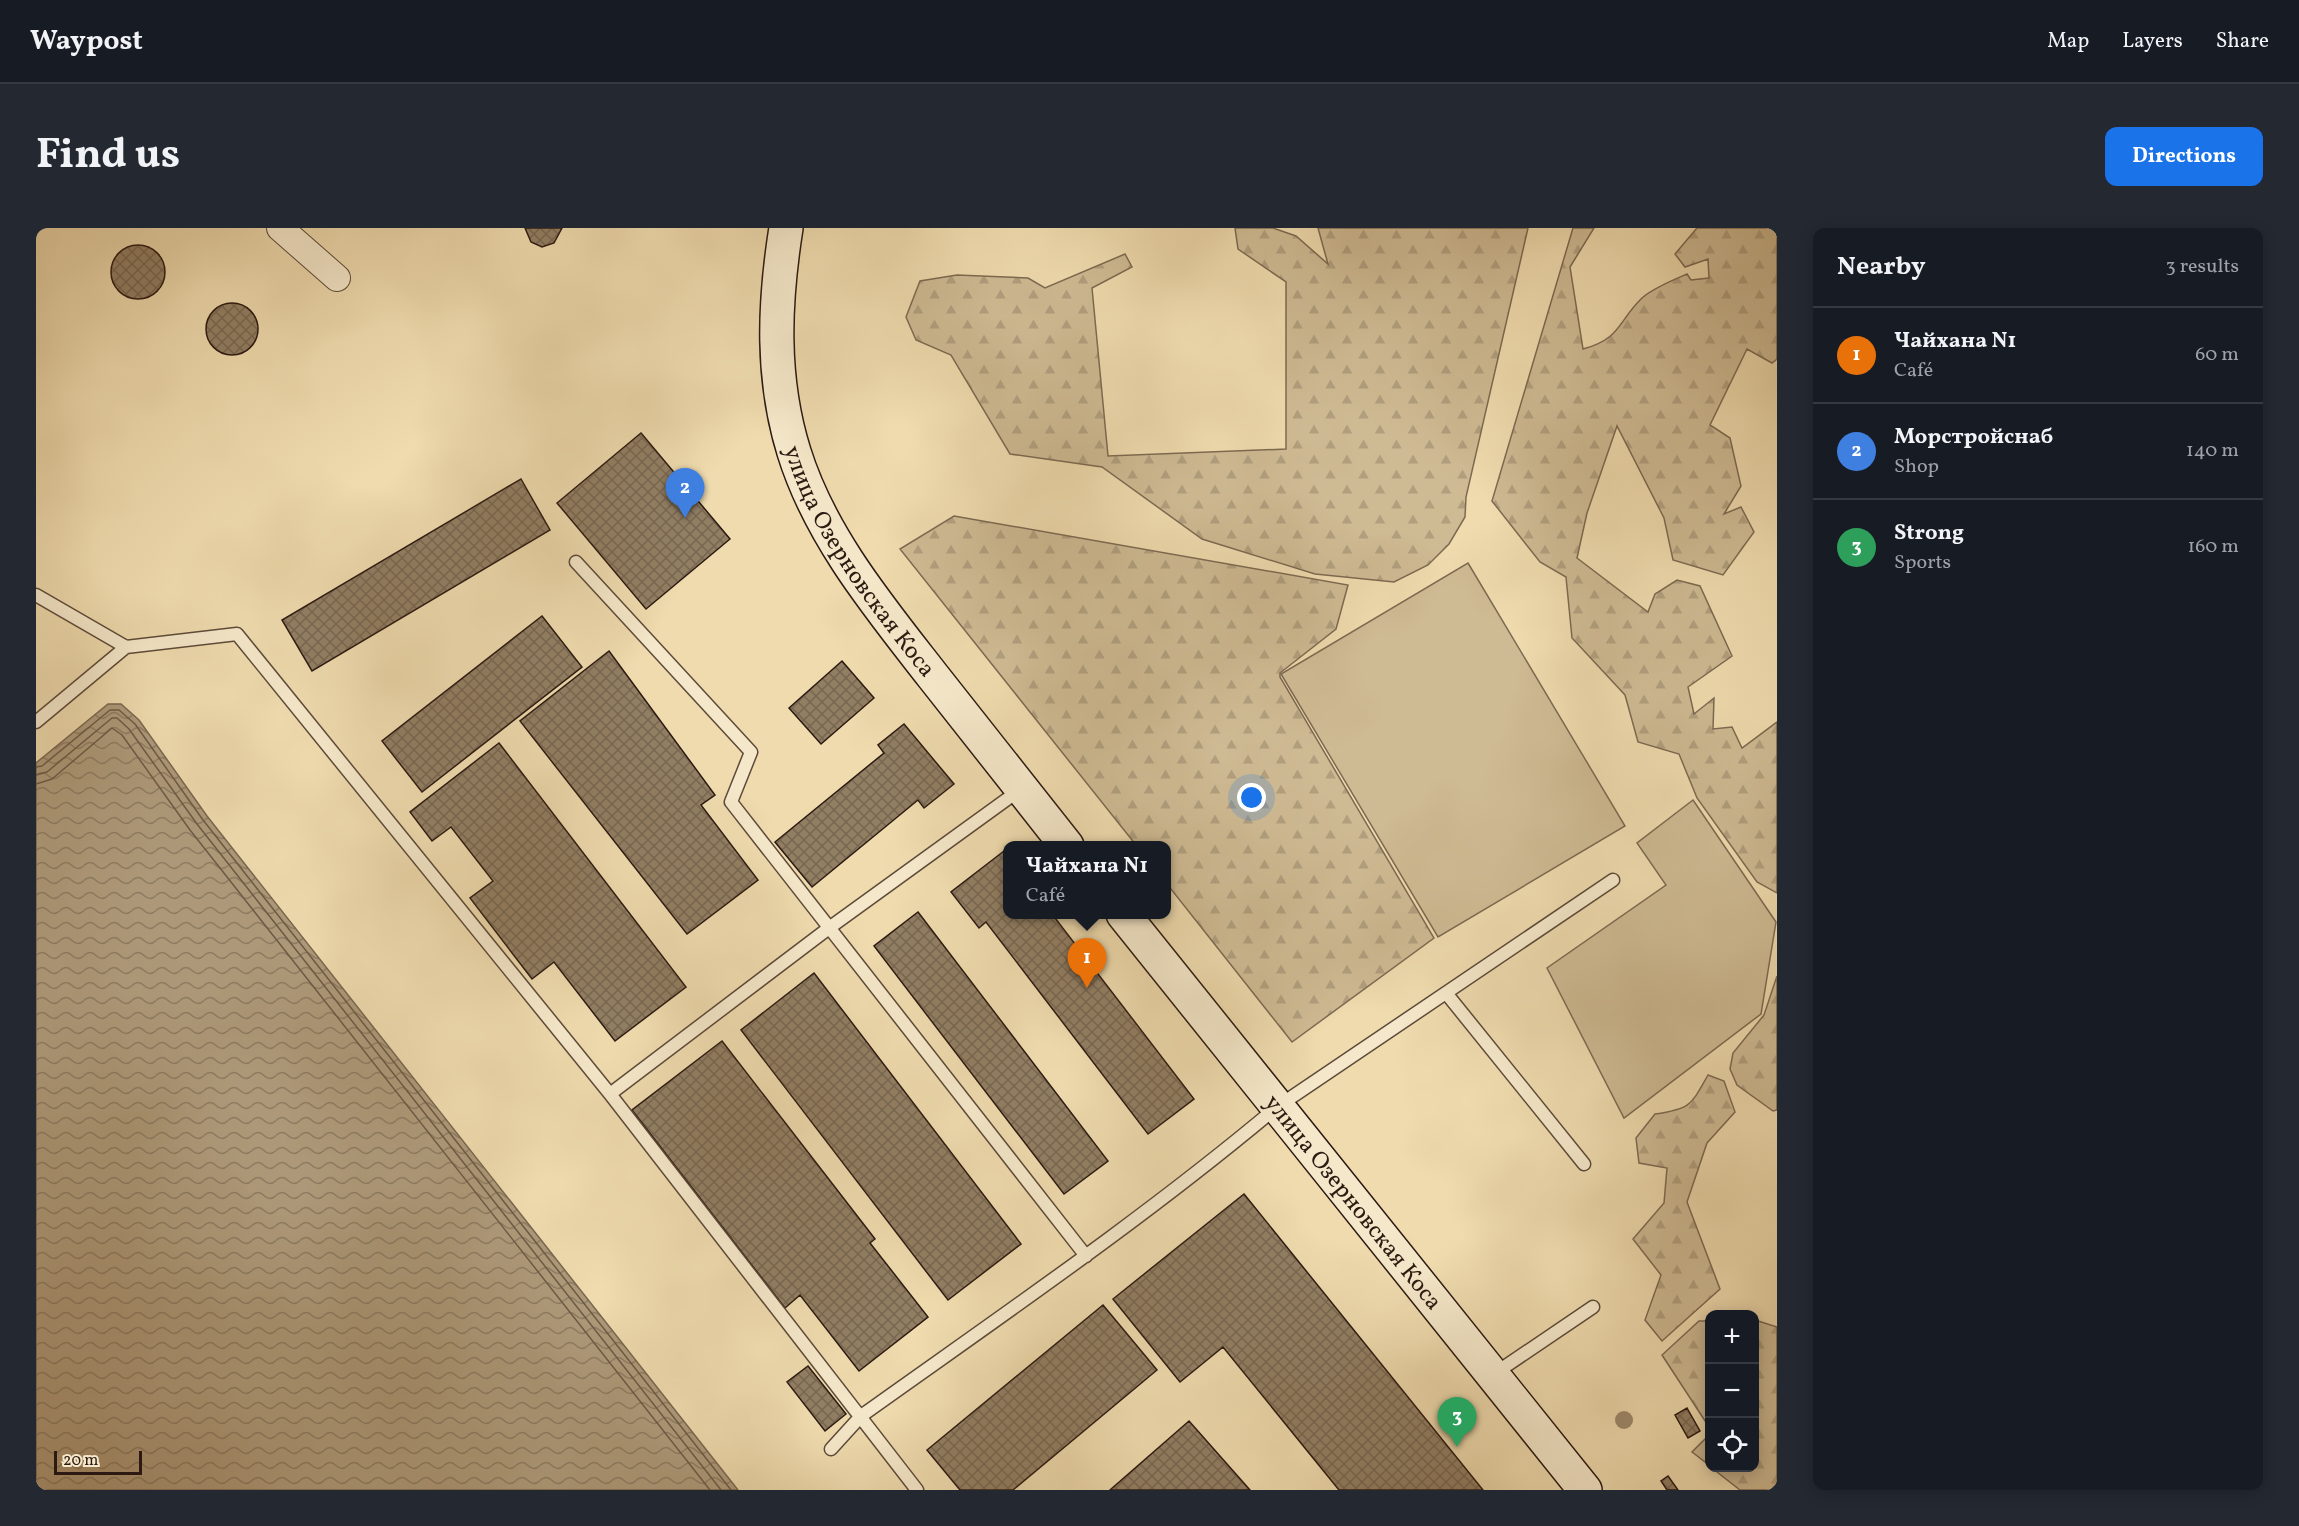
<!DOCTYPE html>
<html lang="en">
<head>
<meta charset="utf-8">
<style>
	body { margin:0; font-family:Vollkorn,serif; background:#242831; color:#f1f3f6 }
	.controls { position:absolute; right:18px; bottom:18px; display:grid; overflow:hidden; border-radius:12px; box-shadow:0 3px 15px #0003 }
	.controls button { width:54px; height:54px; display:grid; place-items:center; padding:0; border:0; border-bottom:2px solid #363941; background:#171b24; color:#f1f3f6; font:30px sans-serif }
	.scale { position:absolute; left:18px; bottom:15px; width:88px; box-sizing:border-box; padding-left:6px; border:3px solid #2c1a12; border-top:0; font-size:16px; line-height:21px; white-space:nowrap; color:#2c1a12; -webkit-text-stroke:4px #f5e8ca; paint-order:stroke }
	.you { position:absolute; left:1216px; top:570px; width:21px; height:21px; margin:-15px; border:4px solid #fff; border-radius:50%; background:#1a73e8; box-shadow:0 0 0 9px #1a73e833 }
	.badge { display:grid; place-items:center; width:39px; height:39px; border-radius:50%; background:#1a73e8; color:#fff; font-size:20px; font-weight:700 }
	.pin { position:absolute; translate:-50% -50px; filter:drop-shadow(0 2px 3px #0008) }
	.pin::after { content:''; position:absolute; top:32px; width:21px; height:18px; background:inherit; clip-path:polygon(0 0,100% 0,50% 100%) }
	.popup { position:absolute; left:967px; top:613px; width:168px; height:78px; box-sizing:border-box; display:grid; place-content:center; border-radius:12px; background:#171b24; filter:drop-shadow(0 2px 4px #0005); font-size:20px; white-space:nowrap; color:#9ea1a6 }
	.popup b { font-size:22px; color:#f1f3f6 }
	.popup::after { content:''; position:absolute; left:50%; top:100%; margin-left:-12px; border:12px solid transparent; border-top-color:#171b24 }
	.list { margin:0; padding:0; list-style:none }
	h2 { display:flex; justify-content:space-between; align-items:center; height:78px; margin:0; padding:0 24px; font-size:26px }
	h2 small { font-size:20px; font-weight:400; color:#9ea1a6 }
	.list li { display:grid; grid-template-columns:39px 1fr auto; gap:18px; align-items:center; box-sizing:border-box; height:96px; padding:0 24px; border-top:2px solid #363941 }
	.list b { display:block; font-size:22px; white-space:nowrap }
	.list p { margin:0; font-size:20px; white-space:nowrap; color:#9ea1a6 }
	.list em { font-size:20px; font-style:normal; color:#9ea1a6 }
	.icon { flex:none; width:33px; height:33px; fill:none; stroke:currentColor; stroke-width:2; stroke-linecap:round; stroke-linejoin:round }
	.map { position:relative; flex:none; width:1741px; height:1262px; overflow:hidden; border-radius:12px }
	header { display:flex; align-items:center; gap:36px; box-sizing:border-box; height:84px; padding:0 30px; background:#171b24; border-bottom:2px solid #363941 }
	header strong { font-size:28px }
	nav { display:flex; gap:33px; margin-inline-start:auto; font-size:21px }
	.intro { display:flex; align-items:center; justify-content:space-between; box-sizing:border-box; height:144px; padding:0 36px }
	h1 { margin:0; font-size:42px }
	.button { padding:15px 27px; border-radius:12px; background:#1a73e8; color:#fff; font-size:21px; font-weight:700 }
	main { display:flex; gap:36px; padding:0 36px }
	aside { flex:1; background:#171b24; border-radius:12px; box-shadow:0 3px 15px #0003 }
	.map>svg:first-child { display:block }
	.forest { fill:url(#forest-firs); stroke:#7d6a52; stroke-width:1.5 }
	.pitch { fill:#ceba93; stroke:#7d6a52; stroke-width:1.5 }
	.water { fill:url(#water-waves); stroke:#796650; stroke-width:1.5 }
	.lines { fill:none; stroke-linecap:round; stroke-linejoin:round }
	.shore { stroke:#6c5a46; stroke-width:1.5 }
	.building { fill:url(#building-cross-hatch); stroke:#2c1a12; stroke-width:1.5 }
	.lane-casing { stroke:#5d4a39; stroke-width:15 }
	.street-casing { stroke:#5d4a39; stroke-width:28 }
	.secondary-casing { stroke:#2c1a12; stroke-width:36 }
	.path { stroke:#2c1a12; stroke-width:4; stroke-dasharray:4.5 3; stroke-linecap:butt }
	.lane { stroke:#f5e8ca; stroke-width:12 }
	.street { stroke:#f5e8ca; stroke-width:26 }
	.secondary { stroke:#f5e8ca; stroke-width:33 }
	.tree { fill:#9f8b6e }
	.labels { text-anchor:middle; stroke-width:6; stroke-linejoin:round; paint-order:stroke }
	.street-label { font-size:24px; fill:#2c1a12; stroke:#f5e8ca }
</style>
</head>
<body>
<header>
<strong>Waypost</strong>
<nav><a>Map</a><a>Layers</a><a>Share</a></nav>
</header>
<div class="intro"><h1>Find us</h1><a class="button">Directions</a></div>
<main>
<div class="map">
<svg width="1741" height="1262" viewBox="0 0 1741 1262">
	<defs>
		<pattern id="forest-firs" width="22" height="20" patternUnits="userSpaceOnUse" patternTransform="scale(1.5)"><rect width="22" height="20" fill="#ceba93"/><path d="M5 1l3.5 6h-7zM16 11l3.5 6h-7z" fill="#b19f7e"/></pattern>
		<pattern id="water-waves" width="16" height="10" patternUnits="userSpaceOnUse" patternTransform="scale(1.5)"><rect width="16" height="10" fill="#ad9979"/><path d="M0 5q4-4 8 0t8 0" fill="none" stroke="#8d7c62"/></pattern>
		<pattern id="building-cross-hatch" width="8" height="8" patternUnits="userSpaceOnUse" patternTransform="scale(1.5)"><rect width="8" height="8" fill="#917e63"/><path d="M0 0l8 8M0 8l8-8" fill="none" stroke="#776650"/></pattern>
	</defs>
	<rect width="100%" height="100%" fill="#efdbae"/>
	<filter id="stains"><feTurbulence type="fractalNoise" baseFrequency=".00333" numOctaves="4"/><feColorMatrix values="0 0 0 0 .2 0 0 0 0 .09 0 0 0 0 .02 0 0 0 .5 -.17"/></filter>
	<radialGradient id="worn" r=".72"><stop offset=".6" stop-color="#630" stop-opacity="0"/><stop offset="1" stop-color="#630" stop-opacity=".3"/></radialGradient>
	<path class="forest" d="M1199,0H1237L1260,8L1292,36L1282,0H1492L1430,269L1429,289L1413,316L1392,337L1358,354L1279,346L1166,311L1066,239L974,226L915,127L880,112L870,89L884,53L921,47L992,50L1009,60L1089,26L1096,39L1056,60L1072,228L1250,221V54L1202,21Z
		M1537,0H1558L1534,39L1547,121C1585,111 1582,93 1606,70C1617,60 1637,52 1651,46L1655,52L1673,50L1672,31L1649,39L1639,26L1661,0H1741V131L1736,135L1711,121L1674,197L1694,210L1705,258L1688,286L1705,279L1718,304L1687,347L1637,332L1628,290L1581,198L1551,285L1541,330L1612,384L1619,366L1641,352L1664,358L1696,428L1652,459L1658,486L1678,470L1677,501L1696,499L1706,520L1741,494V665L1721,654L1661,570L1643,526L1602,514L1589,467L1536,410L1530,349L1504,334L1456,273Z
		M918,288L1312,357L1300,401L1244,445V449L1398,710L1256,814L1131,656L1130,618L1100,617L864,321Z
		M1741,748V882L1737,883L1701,857L1694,841L1697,825L1728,787Z
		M1672,847L1688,853L1699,884L1671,915L1651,974L1684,1061L1626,1113L1609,1092L1625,1047L1597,1011L1628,975L1631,940L1603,935L1600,910L1619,886C1655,881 1655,877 1672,847Z
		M1719,1092L1741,1099V1262H1704L1676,1240H1718Z
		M1663,1093H1673V1199L1626,1127Z
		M1673,1207V1237L1656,1224Z"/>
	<path class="pitch" d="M1432,335L1589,598L1402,709L1245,446Z
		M1657,572L1740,694L1725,786L1588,890L1511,740L1630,657L1601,615Z"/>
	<path class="water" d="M72,476H85L103,492L171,588L702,1262H0V535Z"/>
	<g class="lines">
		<path class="shore" d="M0,539L6,538L74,482H83L99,496L167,592L695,1262
			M0,547L11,544L76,490H81L93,501L161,596L685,1262
			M0,556L16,551L76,500L86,507L154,602L674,1262"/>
	</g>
	<path class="building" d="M489,0H526L518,15L506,19L495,14Z
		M75 44a27 27 0 1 1 54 0a27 27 0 1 1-54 0Z
		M170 101a26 26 0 1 1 52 0a26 26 0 1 1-52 0Z
		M605,205L694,311L610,381L521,275Z
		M485,251L514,302L276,443L246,392Z
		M506,388L546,439L386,564L346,513Z
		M573,423L679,567L665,577L722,652L651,706L484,493Z
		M806,433L838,470L785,516L753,480Z
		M868,496L918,556L888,580L882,572L776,659L739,614L848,525L842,517Z
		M463,515L650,759L579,813L518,734L496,751L434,670L457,653L415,599L396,613L374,584Z
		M968,623L972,629V686H1016L1158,871L1112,906L950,694L943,700L915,664Z
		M882,684L1072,933L1028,966L838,718Z
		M778,745L985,1016L912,1072L705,802Z
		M686,813L839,1011L834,1015L892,1089L823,1143L764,1067L749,1080L596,882Z
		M1208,966L1447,1262H1303L1187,1119L1144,1154L1077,1071Z
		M1067,1077L1121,1142L977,1262H924L891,1222Z
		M772,1138L810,1186L789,1203L751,1154Z
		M1651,1180L1664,1203L1652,1210L1639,1187Z
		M1153,1193L1214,1262H1074Z
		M1632,1248L1642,1262H1631L1625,1253Z"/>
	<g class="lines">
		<defs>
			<path id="lane" d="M540,334L715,524L695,574L1050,1028
				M0,367L90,419
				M0,494L90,419L201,406L574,866L881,1262
				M1410,765L1548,936
				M574,866L793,700L985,561
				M1458,1146L1557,1079
				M795,1221L825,1188C965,1088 1109,990 1241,879L1577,652"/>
			<path id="street" d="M244,0L301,50"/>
			<g id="secondary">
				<path id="s1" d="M750,0C738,76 735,150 758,224C784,308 843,379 896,447C941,504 986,561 1031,618"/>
				<path id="s2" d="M1087,686L1549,1262"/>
			</g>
		</defs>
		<use href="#lane" class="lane-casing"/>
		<use href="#street" class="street-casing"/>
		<use href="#secondary" class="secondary-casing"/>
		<path class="path" d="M1737,1262L1741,1257"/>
		<use href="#lane" class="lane"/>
		<use href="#street" class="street"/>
		<use href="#secondary" class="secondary"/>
	</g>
	<circle class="tree" cx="1588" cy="1192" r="9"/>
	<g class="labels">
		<g class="street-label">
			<text dy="8" stroke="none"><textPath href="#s1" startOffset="354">улица Озерновская Коса</textPath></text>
			<text dy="8" stroke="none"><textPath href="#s2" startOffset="369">улица Озерновская Коса</textPath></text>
		</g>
	</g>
	<rect width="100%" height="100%" filter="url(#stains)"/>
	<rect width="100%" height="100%" fill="url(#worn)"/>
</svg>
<div class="controls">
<button>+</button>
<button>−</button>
<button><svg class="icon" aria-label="locate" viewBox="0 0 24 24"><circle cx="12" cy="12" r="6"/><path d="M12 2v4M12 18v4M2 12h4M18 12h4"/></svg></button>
</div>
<div class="scale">20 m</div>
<div class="you"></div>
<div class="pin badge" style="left:1051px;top:760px;background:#e8710a">1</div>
<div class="popup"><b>Чайхана N1</b>Café</div>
<div class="pin badge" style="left:649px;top:290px;background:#3f7fe0">2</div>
<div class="pin badge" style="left:1421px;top:1219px;background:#2e9e5b">3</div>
</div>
<aside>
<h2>Nearby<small>3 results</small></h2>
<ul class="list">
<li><span class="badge" style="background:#e8710a">1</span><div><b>Чайхана N1</b><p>Café</p></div><em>60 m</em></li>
<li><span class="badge" style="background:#3f7fe0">2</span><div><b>Морстройснаб</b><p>Shop</p></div><em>140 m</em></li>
<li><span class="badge" style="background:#2e9e5b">3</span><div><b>Strong</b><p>Sports</p></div><em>160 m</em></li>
</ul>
</aside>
</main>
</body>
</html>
